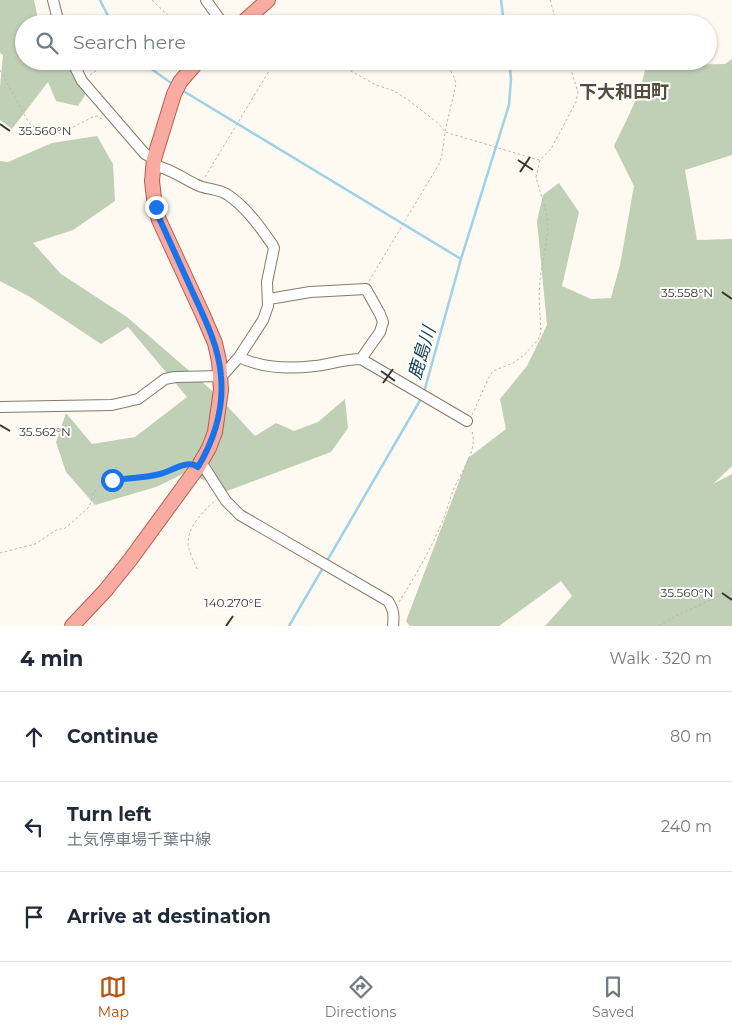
<!DOCTYPE html>
<html lang="en">
<head>
<meta charset="utf-8">
<style>
	body { margin:0; font-family:Montserrat,"Noto Sans JP",sans-serif; background:#f6f6f7; color:#1f2937 }
	.stop { position:absolute; width:15px; height:15px; margin:-11px; border:4px solid #1a73e8; border-radius:50%; background:#fff }
	.stop.end { background:#1a73e8; border-color:#fff; box-shadow:0 1px 5px #0008 }
	.list { margin:0; padding:0; list-style:none }
	h2 { display:flex; justify-content:space-between; align-items:center; height:65px; margin:0; padding:0 20px; font-size:21px }
	h2 small { font-size:16px; font-weight:400; color:#747a83 }
	.list li { display:grid; grid-template-columns:32px 1fr auto; gap:15px; align-items:center; box-sizing:border-box; height:90px; padding:0 20px; border-top:1px solid #e0e1e3 }
	.list b { display:block; font-size:19px; white-space:nowrap }
	.list p { margin:0; font-size:16px; white-space:nowrap; color:#747a83 }
	.list em { font-size:16px; font-style:normal; color:#747a83 }
	.icon { flex:none; width:28px; height:28px; fill:none; stroke:currentColor; stroke-width:2; stroke-linecap:round; stroke-linejoin:round }
	.map { position:relative; flex:none; width:732px; height:626px; overflow:hidden }
	.search { position:absolute; background:#fff; box-shadow:0 1px 4px #0004; left:15px; right:15px; top:15px; height:55px; display:flex; align-items:center; gap:12px; box-sizing:border-box; padding:0 18px; border-radius:28px; color:#747a83; font-size:19px }
	.sheet { height:335px; background:#fff }
	nav { display:flex; justify-content:space-around; align-items:center; box-sizing:border-box; height:70px; border-top:1px solid #e0e1e3; background:#fff; font-size:14px; color:#747a83 }
	nav a { display:grid; justify-items:center; gap:2px }
	nav .on { color:#b45309 }
	.map>svg:first-child { display:block }
	.green { fill:#c0d0b7 }
	.lines { fill:none; stroke-linecap:round; stroke-linejoin:round }
	.stream { stroke:#9fd2e8; stroke-width:2.5 }
	.minor-casing { stroke:#847a69; stroke-width:12 }
	.major-casing { stroke:#b45e50; stroke-width:16 }
	.path { stroke:#b9b5ad; stroke-width:1; stroke-dasharray:2.5 2.5; stroke-linecap:butt }
	.minor { stroke:#fff; stroke-width:10 }
	.major { stroke:#faaba1; stroke-width:14 }
	.route { stroke:#1a73e8; stroke-width:6 }
	.ticks { fill:none; stroke:#3a362e; stroke-width:2 }
	.labels { text-anchor:middle; stroke-width:4; stroke-linejoin:round; paint-order:stroke }
	.neighbourhood-label { font-size:18px; font-weight:bold; fill:#554c3c; stroke:#fff }
	.water-label { font-size:18px; font-style:italic; fill:#154151; stroke:#fff }
	.ticks-label { font-size:12px; text-anchor:middle; fill:#3a362e; stroke:#fff; stroke-width:4; stroke-linejoin:round; paint-order:stroke }
</style>
</head>
<body>
<div class="map">
<svg width="732" height="626" viewBox="0 0 732 626">
	<rect width="100%" height="100%" fill="#fef9f1"/>
	<path class="green" d="M0,0H34L39,24H24V61H69L87,92L78,106L56,101L48,82L12,129L0,120V87L3,55L0,53Z
		M732,59V155L685,170L697,240L732,239V466L713,484L732,474V626H545L572,596L561,581L499,626H410L406,621L468,458L506,429L500,399L527,366L547,325L537,221L543,195L559,183L579,212L562,286L591,299L611,298L620,265L634,186L614,146C627,119 642,91 647,61H679L681,65L725,64Z
		M97,136L113,164L115,201L73,230L33,243L61,274L127,317L216,394L255,436L276,423L294,431L318,422L345,399L348,428L331,452L227,491L187,472L156,487L95,505L66,472L56,442L66,413L92,444L135,437L187,397L128,327L101,344L30,297L0,281V161L8,162L52,143Z"/>
	<g class="lines">
		<path class="stream" d="M100,0L112,24
			M501,0L504,24
			M140,61L174,85
			M180,89L461,259
			M424,392L461,259L509,105L511,79L509,61
			M327,561L422,397
			M289,626L324,566"/>
		<defs>
			<path id="minor" d="M53,0L59,24
				M206,0L223,24
				M72,61L82,81L145,154L154,159
				M269,299L310,292L366,289L380,314L383,322L380,332L361,359
				M239,357C263,369 290,369 315,366C331,364 345,359 361,359L467,421
				M0,407L112,405L138,399L165,379L175,377L222,376L239,357L263,320L268,306L267,282L274,248L272,244C260,227 246,207 228,195C218,188 205,190 195,184C181,177 169,168 153,165
				M201,462L226,501L240,515L388,601C394,610 394,615 393,626"/>
			<path id="major" d="M241,24L268,0
				M72,626L105,591L130,560L198,467L209,448L215,432L221,390L219,361L215,343L202,313L159,220L155,207L152,181L154,159L174,94L180,82L198,61"/>
		</defs>
		<use href="#minor" class="minor-casing"/>
		<use href="#major" class="major-casing"/>
		<path class="path" d="M152,0L177,24
			M550,0L557,24
			M333,61L376,85L394,91L407,99L439,124L445,132L539,160
			M0,70L29,123L42,133L55,136L93,117L97,116L102,119
			M90,75L110,61
			M205,177L275,61
			M369,281L439,164L442,155L445,132L456,84L454,77L445,61
			M472,415L489,377L493,371L513,363L523,356L538,340L541,332L539,297L540,279L548,232L547,215L536,177L540,160L551,149L576,102L578,92L568,61
			M0,553L35,544L58,529H64L70,524L88,508L91,503L92,495L100,485L113,480L161,474L186,465
			M197,569C194,561 188,551 188,543C188,526 204,510 216,500
			M399,602C415,576 431,549 443,520C447,511 449,500 453,491C460,473 480,448 471,429
			M659,626L674,617L732,590"/>
		<use href="#minor" class="minor"/>
		<use href="#major" class="major"/>
	</g>
	<g class="lines">
		<path class="route" d="M112,480C128,478 145,478 160,474C172,471 187,459 198,467C214,440 224,408 221,376C219,347 205,319 193,293C182,269 171,244 160,220L156,207"/>
	</g>
	<path class="ticks" d="M0,124L10,131M518,160L533,170M520,172L530,157M722,292L732,299M381,371L395,381M383,383L393,369M0,425L10,431M722,593L732,600M226,626L233,616"/>
	<g class="labels">
		<g class="neighbourhood-label">
			<text x="624" y="98">下大和田町</text>
		</g>
		<g class="water-label">
			<text transform="translate(422 353) rotate(-73)" y="6">鹿島川</text>
		</g>
	</g>
	<g class="ticks-label">
		<text x="45" y="135">35.560°N</text>
		<text x="687" y="297">35.558°N</text>
		<text x="45" y="436">35.562°N</text>
		<text x="687" y="597">35.560°N</text>
		<text x="233" y="607">140.270°E</text>
	</g>
</svg>
<div class="stop" style="left:112px;top:480px"></div>
<div class="stop end" style="left:156px;top:207px"></div>
<div class="search"><svg class="icon" aria-label="search" viewBox="0 0 24 24"><circle cx="10" cy="10" r="6"/><path d="M15 15l6 6"/></svg>Search here</div>
</div>
<section class="sheet">
<h2>4 min<small>Walk · 320 m</small></h2>
<ul class="list">
<li><svg class="icon" aria-label="ahead" viewBox="0 0 24 24"><path d="M12 20V5M6 11l6-6 6 6"/></svg><div><b>Continue</b></div><em>80 m</em></li>
<li><svg class="icon" aria-label="left" viewBox="0 0 24 24"><path d="M17 20v-9H6M10 6l-5 5 5 5"/></svg><div><b>Turn left</b><p>土気停車場千葉中線</p></div><em>240 m</em></li>
<li><svg class="icon" aria-label="arrive" viewBox="0 0 24 24"><path d="M6 21V4h12l-3 4 3 4H6"/></svg><div><b>Arrive at destination</b></div></li>
</ul>
</section>
<nav>
<a class="on"><svg class="icon" aria-label="map" viewBox="0 0 24 24"><path d="M3 6l6-2 6 2 6-2v14l-6 2-6-2-6 2zM9 4v14M15 6v14"/></svg>Map</a>
<a><svg class="icon" aria-label="directions" viewBox="0 0 24 24"><path d="M12 3l9 9-9 9-9-9zM9 14v-3h6M13 9l2 2-2 2"/></svg>Directions</a>
<a><svg class="icon" aria-label="saved" viewBox="0 0 24 24"><path d="M7 4h10v16l-5-4-5 4z"/></svg>Saved</a>
</nav>
</body>
</html>
